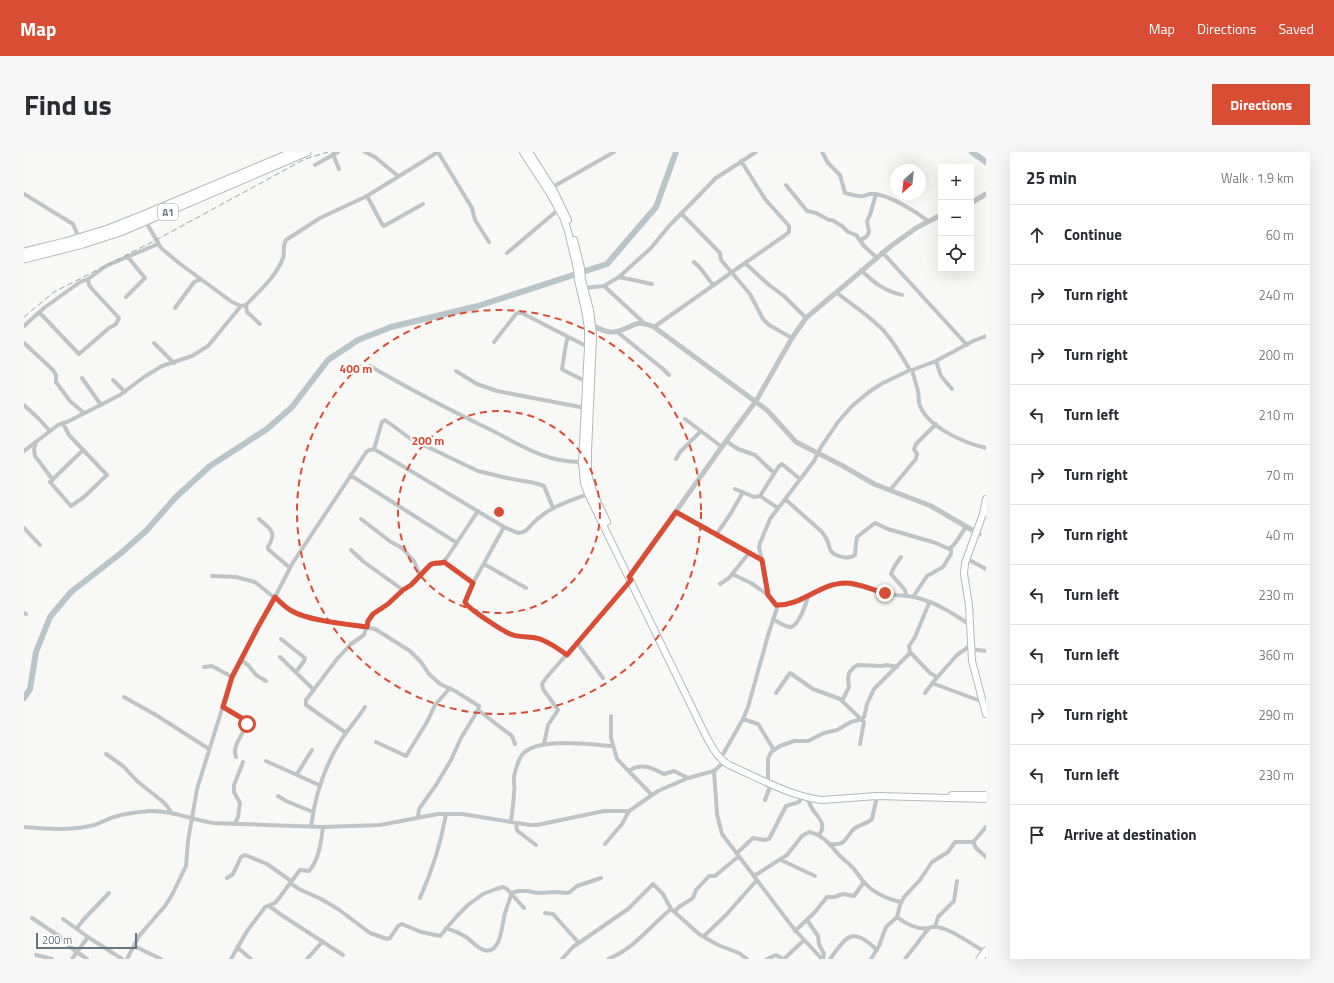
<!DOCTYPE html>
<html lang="en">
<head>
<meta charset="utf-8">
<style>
	body { margin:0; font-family:"Titillium Web",sans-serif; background:#f7f7f7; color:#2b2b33 }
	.controls { position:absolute; right:12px; top:12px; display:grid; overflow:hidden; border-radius:0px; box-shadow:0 4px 16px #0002 }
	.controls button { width:36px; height:36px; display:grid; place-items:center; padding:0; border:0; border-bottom:1px solid #e1e1e2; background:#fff; color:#2b2b33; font:20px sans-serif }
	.compass { position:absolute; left:866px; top:12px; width:36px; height:36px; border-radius:50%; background:#fff; box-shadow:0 4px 16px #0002; rotate:207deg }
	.scale { position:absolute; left:12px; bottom:10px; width:101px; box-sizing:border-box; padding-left:4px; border:2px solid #65767f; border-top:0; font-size:11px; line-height:14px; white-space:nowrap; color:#65767f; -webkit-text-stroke:3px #fff; paint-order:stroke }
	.stop { position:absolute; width:12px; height:12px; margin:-9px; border:3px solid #d94d34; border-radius:50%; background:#fff }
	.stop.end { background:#d94d34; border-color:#fff; box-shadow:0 1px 4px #0008 }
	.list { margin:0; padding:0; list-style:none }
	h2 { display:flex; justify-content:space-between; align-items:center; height:52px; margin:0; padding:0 16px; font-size:17px }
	h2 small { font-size:13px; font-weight:400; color:#7c7c81 }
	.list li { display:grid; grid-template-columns:26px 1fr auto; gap:12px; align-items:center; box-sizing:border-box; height:60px; padding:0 16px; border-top:1px solid #e1e1e2 }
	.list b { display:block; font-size:15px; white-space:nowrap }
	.list em { font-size:13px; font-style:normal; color:#7c7c81 }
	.icon { flex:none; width:22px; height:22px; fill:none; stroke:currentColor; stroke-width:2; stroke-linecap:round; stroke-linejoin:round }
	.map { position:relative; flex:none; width:962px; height:807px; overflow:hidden; border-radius:0px }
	header { display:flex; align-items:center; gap:24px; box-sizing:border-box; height:56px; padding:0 20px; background:#d94d34; color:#fff }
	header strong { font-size:19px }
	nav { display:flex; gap:22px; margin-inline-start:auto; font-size:14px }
	.intro { display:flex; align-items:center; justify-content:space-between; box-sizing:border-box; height:96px; padding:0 24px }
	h1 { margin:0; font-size:28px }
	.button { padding:10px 18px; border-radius:0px; background:#d94d34; color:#fff; font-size:14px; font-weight:700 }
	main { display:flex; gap:24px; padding:0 24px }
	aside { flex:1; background:#fff; border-radius:0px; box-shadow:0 4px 16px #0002 }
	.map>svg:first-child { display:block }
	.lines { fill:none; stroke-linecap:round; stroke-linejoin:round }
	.river { stroke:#b9c5c9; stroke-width:6 }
	.primary-casing { stroke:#b3b9bc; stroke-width:8 }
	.trunk-casing { stroke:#b3b8ba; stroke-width:9 }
	.minor { stroke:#bfc4c7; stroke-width:4 }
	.tertiary { stroke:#bfc4c7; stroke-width:5 }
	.primary { stroke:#fff; stroke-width:6 }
	.trunk { stroke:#fff; stroke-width:7 }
	.rail { stroke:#9fa7ac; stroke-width:1; stroke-dasharray:6 3; stroke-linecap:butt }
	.route { stroke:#d94d34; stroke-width:5 }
	.ring { fill:none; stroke:#d94d34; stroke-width:2; stroke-dasharray:7 5 }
	.labels { text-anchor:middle; stroke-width:4; stroke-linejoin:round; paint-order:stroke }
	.shield { fill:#fff; stroke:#939fa5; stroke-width:1 }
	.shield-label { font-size:10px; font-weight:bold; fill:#65767f }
	.centre { fill:#d94d34; stroke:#fff; stroke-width:2 }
	.ring-label { font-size:12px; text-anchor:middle; font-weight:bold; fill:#d94d34; stroke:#fff; stroke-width:4; stroke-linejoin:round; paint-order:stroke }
</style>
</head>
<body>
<header>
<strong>Map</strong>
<nav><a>Map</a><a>Directions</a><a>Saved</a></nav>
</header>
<div class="intro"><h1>Find us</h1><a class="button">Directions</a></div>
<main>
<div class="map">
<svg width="962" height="807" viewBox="0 0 962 807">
	<rect width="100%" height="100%" fill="#f8f8f6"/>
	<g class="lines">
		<path class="river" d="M948,0L962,10
			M0,546L6,537L12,500L26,465L47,440L97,401L122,379L152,345L186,314L243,277L268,255L304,208L334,188L367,175L454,154L583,112L632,55L652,0"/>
		<defs>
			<path id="primary" d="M499,0L525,40L539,65L544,79L553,117L554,128L561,158L564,176V195L558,310L560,331L564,342L682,584C688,595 694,607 705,613C735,626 765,644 798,648L853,644L962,647
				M505,0L530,39L544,68
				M550,88L557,116L558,128L566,158L569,184L564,299V322L569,340L583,370
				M962,347L959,362L941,411L940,422L945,453L948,509L962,562
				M928,643H962"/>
			<path id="trunk" d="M0,100L41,90L84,77L122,62L269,0
				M0,107L59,92L96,80L283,0
				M956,807L962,799"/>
		</defs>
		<use href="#primary" class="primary-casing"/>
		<use href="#trunk" class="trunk-casing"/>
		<path class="minor" d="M341,0L351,5L374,24
			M414,0L448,56L451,68L465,90
			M798,0L804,11L816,23L821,41C826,42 834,45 839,44C844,43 846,41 851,42C867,44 891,59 904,69
			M309,2L315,17
			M291,13L314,0
			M762,33L783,59L792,61L805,68H808L818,74L824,80L832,83L840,94L852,105
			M527,36L590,0
			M0,42L49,72L55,86
			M343,44L358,72L360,74L399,52
			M657,61L696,101L697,108L726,142L739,167L745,173L768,186
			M122,70L137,96L155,111L208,150L217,154L222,153C235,139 252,125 259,106C261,100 258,95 262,88L296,66L343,44L414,0
			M837,88L843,84L845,80L843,69L846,63L852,42
			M858,100L943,193
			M483,101L535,57
			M670,110L677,117L689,133
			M721,111L745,133L760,144L782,166
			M837,118C850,131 861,139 878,143
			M595,125L627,96L645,74L692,26L732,0
			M580,134L595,125L628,132
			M560,136L580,134L619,170
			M812,140C828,153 846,164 860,179C870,191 878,204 886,218
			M102,145L121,126L103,104
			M222,153L223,160L236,172
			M151,156L170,130L177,127
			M15,160L55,202L85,176L92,172L95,166L68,137L65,133L64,127
			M0,174L20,156L56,130L64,127L82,114L134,92
			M630,175L721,111L760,84L765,80V74L741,47L717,9
			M592,179L639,217L645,223
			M544,185L542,192L538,217L539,218L563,230
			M470,190L492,162L496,160L564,195
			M0,191L29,218L32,223V230L46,249L60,261
			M130,191L150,211
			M912,209L917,224L928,237
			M346,214C385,237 424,257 465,277C495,292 522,311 558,310
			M888,218C890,225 892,232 894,239C895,244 894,249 896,254C905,276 941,291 962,296
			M432,219L453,232L473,239L561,256
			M58,226L77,253
			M89,228L101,240
			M0,253L15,267L25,278
			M661,267L698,295
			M39,271L45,283L83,323L60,345L47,354L26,330L59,298
			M702,289L714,297L731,303L750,321
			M12,290L10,297L11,304L29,328
			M350,297L358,270L361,268L387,287L454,319L483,326L511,331L520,334L529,356
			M0,299L34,273L45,269L96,243L120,225L138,214L168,204L184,194L217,154
			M652,307L656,300L677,279
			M326,323L433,391
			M711,337L730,345L736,344
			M866,338L892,307L893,302L890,297L892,292L912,272
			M761,347L797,379C800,382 802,386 804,390C805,393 805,396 807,399C812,405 825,408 831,403L832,391L833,385L851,371L864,377L912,391L925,397C932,393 937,381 942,375
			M754,356L736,344L755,314L758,312L776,327
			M651,360L738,408
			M235,367C247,378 253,379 244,395V397L266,416
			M337,367L367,390L378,396L390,409L396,424
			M480,375L449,431L441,450L442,453L485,482L515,487L529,493L543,503
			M0,376L16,393
			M692,383L707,361L719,340
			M327,398L340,410L379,438
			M877,405L870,415L867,422L881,438L882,444
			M945,408L962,417
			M460,412L502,436
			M708,422L727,431L744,443
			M188,424L212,425L231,430L267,459L277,463L308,470L351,477L386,499L397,510L405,522L416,532L431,539L455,554L454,558L437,586L427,608L412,633L395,657L394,665
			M449,431L420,410L454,359
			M696,432L705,426L725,401
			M889,445L903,424L919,415L927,402V396
			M752,453C763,454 775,450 785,444C792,440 798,436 806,433C826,428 842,437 860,441C871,444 883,443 894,446C913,451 930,462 946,473
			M0,461L2,462
			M749,467C754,470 761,475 767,475C775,473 782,452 784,445
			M257,487L281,506L280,509L272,520
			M553,491L579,526
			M947,497L962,499
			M886,500L906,521L913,525
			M256,505L290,538
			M217,508L224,513L232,523L242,529
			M180,515L188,514L208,525
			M908,531L959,550
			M752,541L766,521L789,537L816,547L840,570L836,592
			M901,541L910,529L933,503L947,493
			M100,545L132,563L185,597
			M818,549L825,535L824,527L825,521L830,515L834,513L858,514L863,513L873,515
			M199,555L222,569C222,582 207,592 212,605
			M454,558L488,584L491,592
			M587,564V586L593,607L627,642
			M719,567L734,572L750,598
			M322,581L282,553V548L313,507L327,492L340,483L344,469L349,462L364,452L379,438L387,433L408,412H416L420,410
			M352,590L382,604L403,570L411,553L426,536
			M520,592L524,573L534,558L519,537L518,532L522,526L607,429
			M82,602L99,614L113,629L138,649L143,654L147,660
			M698,604L719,567L724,555L745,480L753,456L750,450L744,443L740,417L735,395L736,391L746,367L790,309L797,295L814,270L828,254L845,240L857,232L886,218H888L912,209L949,189L962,184
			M242,609L295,633
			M605,619C617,610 628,616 640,622L650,619L664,626
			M690,619L693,662L698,682L770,777L798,807
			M273,622L288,598
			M744,627V607L747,600L756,594L770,589H784L800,581L813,578L827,570L838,567L840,565L843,552L850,537L886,501L885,494L891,485L905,451
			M254,644L262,649L289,660
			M783,645C785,650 786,654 789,658C795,666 803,673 795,683
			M741,648L747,632
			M487,670C488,660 490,649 490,639C491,636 490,633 490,630C489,623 493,613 496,606C507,583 567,593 589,594
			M492,671L493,678L495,680L512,693
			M211,672L214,665L216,651L210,640V633L219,610
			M0,675C23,677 47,679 70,673C77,671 83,667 90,665C102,661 114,660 126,659C148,658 168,668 189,671L299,675L356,673L414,662H438L506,673H513L580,659H605L634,639L664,626L690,619L702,608
			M287,675C291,642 300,614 319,585C326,575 334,566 341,555
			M949,690L952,696L962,705
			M581,692L598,672L605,659
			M806,692C824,694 820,685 831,676C837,672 843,672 848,667L853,644
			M713,701L729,686L740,688L745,687L762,654L775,650L779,644
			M757,708L791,724
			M730,724L763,703L778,684L785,680C800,683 807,694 816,704C821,709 826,712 830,717C833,721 836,725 839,729C849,741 863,747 877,750
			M203,726L209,722L217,705L221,703L243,712L267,729
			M266,731L275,737L297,747L314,757L346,781L363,787L366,786L374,774L378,772L397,780L416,784L433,764L444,753L459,742L472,737L479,735L483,737L500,756
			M396,746C408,719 417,691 422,662
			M245,754L259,764L319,803
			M651,759L655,755L669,746L672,738L685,724H691L715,704
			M521,761L529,762L555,791
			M873,765C882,772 893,778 905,776
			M8,766L35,784L51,799L63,807
			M39,767L64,785L98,807
			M783,768L794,784L795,792L800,802L799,807
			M911,775L914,765L930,749L933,729
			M53,776L60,767L85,741
			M422,776C429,779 436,781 442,785C448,789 453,796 460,798C476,803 478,775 480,765C482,757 485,749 488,741L494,739H503L514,741L531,740L543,741L546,740L553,734L577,726
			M771,779L791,760L803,745H810L819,742L830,744L840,730
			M680,784L702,763L733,728
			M110,794L137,807
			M213,795L227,807
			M12,803L28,807
			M48,807L64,785
			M103,807L115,784L141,754L148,743L162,714L164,689L173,637L208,525L234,475L251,445L268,412L343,299L350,297L362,304L480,375L494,381C504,381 508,370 516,365C529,354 548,348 564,342
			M207,807L223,779L239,758L241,755L251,751L255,746L276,718L285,719C295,708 297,690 299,675
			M283,807L299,789
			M538,807L549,795L604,757L629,732L639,742L647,757L675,782L694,793L715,801L723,807
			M584,807C610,797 626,774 647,757
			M743,807L752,803L759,807
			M760,807L780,788
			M806,807C823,784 828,774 853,798
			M847,807L855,794L862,775L873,765L876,753L880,745L896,728L908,710L924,700L931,690H949L951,688L962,675
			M881,807L905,776C917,769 950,794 961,800"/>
		<path class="tertiary" d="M947,51L962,42
			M566,172C573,176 583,181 590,180C609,177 609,166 630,175L743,258L772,290L819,314L850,332L907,354L955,382
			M605,425L702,289L732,249L768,186L782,166L867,94L892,76L917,63"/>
		<use href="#primary" class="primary"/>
		<use href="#trunk" class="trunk"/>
		<path class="rail" d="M0,165L30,140L132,88L281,7L304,0"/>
	</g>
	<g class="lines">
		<path class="route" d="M223,572L221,568L199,555L208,525L234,475L251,445C256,450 262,456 268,459C285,469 323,472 343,475L344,469L349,462L364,452L379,438L387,433L406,413C410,410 416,412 420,410L449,431L441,450C443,456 481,481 489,483C498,486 508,484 516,487C526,491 535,497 543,503L607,428L605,425L652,360L738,408L744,443L752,453C778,454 796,431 822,431C835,431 848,438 861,441"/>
	</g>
	<g class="ring">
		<circle cx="475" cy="360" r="101"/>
		<circle cx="475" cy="360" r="202"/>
	</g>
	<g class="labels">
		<rect class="shield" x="134" y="52" width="20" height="16" rx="3"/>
		<g class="shield-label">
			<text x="144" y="64">A1</text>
		</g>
	</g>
	<circle cx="475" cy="360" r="6" class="centre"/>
	<g class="ring-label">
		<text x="332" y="221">400 m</text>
		<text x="404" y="293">200 m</text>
	</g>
</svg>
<div class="controls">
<button>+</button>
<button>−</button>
<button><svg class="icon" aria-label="locate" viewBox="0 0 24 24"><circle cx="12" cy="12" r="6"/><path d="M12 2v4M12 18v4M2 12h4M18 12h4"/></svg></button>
</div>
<svg class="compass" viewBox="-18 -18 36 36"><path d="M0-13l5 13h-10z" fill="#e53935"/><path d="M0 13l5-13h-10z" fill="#7c7c81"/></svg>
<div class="scale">200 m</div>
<div class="stop" style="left:223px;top:572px"></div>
<div class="stop end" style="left:861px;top:441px"></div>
</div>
<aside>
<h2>25 min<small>Walk · 1.9 km</small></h2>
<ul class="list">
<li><svg class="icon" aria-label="ahead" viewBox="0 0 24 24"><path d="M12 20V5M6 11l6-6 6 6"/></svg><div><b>Continue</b></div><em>60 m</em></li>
<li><svg class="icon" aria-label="right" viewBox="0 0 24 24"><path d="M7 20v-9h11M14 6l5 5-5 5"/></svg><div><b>Turn right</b></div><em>240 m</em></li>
<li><svg class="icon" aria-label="right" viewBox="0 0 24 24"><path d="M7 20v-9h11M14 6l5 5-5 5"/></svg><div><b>Turn right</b></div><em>200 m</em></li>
<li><svg class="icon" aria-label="left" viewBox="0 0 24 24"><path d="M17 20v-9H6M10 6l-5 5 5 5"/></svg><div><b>Turn left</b></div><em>210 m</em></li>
<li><svg class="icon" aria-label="right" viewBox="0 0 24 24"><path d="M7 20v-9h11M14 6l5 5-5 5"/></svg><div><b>Turn right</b></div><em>70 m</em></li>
<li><svg class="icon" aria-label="right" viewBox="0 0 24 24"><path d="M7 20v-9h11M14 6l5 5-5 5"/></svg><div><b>Turn right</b></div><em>40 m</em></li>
<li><svg class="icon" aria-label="left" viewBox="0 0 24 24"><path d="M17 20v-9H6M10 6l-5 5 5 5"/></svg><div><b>Turn left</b></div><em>230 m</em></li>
<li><svg class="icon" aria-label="left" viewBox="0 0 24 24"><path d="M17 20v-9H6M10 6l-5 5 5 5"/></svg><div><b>Turn left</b></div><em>360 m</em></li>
<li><svg class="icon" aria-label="right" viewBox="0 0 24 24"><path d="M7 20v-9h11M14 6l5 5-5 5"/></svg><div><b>Turn right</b></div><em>290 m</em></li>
<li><svg class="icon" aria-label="left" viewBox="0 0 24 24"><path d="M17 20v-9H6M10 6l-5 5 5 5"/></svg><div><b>Turn left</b></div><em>230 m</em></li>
<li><svg class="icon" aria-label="arrive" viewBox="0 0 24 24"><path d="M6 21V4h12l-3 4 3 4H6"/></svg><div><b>Arrive at destination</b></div></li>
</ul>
</aside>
</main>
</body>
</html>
